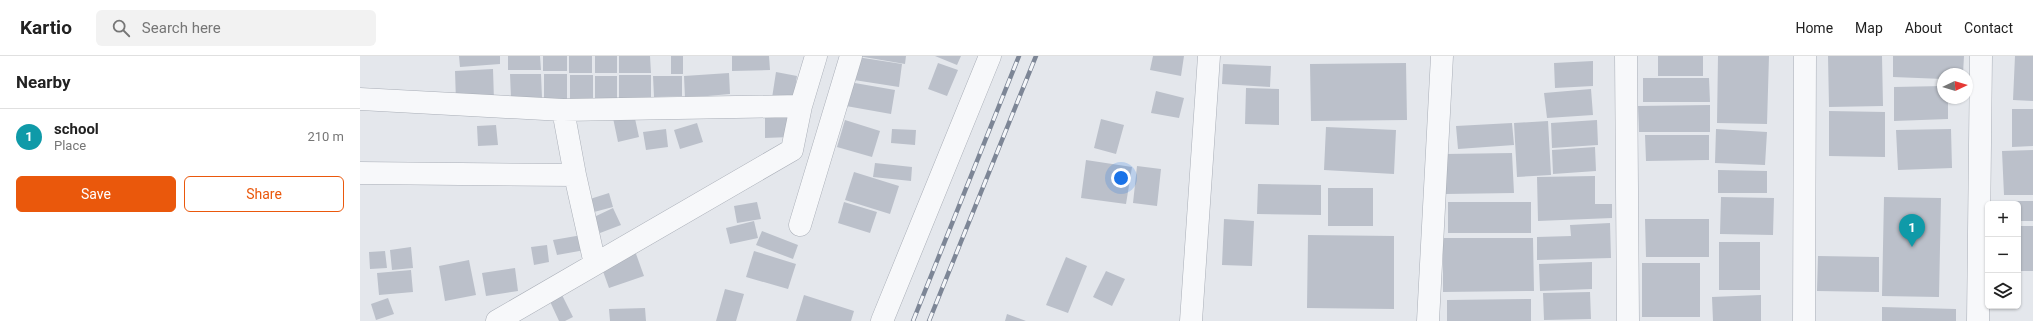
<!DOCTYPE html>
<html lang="en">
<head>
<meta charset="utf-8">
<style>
	body { margin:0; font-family:Roboto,sans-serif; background:#f2f2f2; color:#222 }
	.controls { position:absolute; right:12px; bottom:12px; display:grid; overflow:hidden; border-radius:6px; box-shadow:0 1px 3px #0004 }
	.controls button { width:36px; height:36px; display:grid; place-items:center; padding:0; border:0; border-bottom:1px solid #e0e0e0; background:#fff; color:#222; font:20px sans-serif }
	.compass { position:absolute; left:1577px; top:12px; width:36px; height:36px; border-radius:50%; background:#fff; box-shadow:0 1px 3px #0004; rotate:86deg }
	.you { position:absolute; left:761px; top:122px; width:14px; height:14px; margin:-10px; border:3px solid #fff; border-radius:50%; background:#1a73e8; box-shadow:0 0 0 6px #1a73e833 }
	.badge { display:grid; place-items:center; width:26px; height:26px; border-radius:50%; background:#ea580c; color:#fff; font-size:13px; font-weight:700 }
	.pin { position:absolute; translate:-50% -33px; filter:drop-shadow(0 1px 2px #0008) }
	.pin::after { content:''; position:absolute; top:21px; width:14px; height:12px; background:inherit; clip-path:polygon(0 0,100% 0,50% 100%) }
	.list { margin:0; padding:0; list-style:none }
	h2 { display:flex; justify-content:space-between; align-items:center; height:52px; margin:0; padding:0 16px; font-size:17px }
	h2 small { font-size:13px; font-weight:400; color:#767676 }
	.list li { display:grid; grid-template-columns:26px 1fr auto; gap:12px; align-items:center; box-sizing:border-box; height:56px; padding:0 16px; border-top:1px solid #e0e0e0 }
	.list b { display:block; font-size:15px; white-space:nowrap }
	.list p { margin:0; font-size:13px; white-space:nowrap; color:#767676 }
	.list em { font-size:13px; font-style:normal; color:#767676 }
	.actions { display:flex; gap:8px; padding:12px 16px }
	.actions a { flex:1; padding:9px 0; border:1px solid #ea580c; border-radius:6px; text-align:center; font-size:14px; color:#ea580c }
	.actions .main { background:#ea580c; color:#fff }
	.icon { flex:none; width:22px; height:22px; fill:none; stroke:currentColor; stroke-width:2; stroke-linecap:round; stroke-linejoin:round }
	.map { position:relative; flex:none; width:1673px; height:265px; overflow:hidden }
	header { display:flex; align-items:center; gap:24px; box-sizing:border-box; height:56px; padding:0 20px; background:#fff; border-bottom:1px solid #e0e0e0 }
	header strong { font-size:19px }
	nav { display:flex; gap:22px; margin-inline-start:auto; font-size:14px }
	.search { width:280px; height:36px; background:#f2f2f2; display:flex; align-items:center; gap:10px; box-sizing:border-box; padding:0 14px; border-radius:6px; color:#767676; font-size:15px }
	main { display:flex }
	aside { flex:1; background:#fff }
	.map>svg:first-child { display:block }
	.building { fill:#bbc0ca }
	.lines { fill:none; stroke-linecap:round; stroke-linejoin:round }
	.street-casing { stroke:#a9aeb7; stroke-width:23 }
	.street { stroke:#f7f8fa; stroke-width:22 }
	.rail-casing { stroke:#7d8696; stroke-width:4.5 }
	.rail { stroke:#f4f6f9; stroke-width:3; stroke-dasharray:9; stroke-linecap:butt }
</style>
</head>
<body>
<header>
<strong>Kartio</strong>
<div class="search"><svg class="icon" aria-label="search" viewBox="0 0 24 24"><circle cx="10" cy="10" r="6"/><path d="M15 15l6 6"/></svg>Search here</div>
<nav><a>Home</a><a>Map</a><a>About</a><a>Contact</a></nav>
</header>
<main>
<aside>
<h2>Nearby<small></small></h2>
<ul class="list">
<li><span class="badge" style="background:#0f9aa8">1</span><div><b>school</b><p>Place</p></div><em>210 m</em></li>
</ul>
<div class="actions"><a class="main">Save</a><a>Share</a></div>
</aside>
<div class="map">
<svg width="1673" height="265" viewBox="0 0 1673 265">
	<rect width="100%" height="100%" fill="#e4e7ec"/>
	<path class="building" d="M99,0H140V8L100,11Z
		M148,0H180L181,14H148Z
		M183,0H207V15H183Z
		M209,0H232V17H209Z
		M235,0H257V17H235Z
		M259,0H290L291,17H259Z
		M311,0H323V18H311Z
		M372,0H409L410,14L372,15Z
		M498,0H546L545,8Z
		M575,0H601L597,9Z
		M793,0H824L821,20L790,14Z
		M1298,0H1343V20H1298Z
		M1358,0H1409L1407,68L1357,67Z
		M1468,0H1522L1523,50L1469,51Z
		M1533,0H1604L1603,18H1583V23L1533,21Z
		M1655,0H1673V45L1653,44Z
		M497,1L542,8L539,31L494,24Z
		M1233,5V30L1195,32L1194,7Z
		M578,7L598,14L587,40L568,33Z
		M1046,7L1047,64L951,65L950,8Z
		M863,8L911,10L910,31L862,28Z
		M133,13L134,45L96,46L95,15Z
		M416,16L437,20L433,45L412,42Z
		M369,17L370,38L325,42L324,20Z
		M150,18H181L182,42H151Z
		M184,18H207V44H184Z
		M210,19H233V45L210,46Z
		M259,19H291V43H259Z
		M235,20H257V43H235Z
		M293,20H322V40L294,41Z
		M1283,22H1349L1350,46H1283Z
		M489,26L535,34L531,58L486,50Z
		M1583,30V42H1588V63L1534,65V31Z
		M886,32L919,33V69L885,68Z
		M1231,33L1233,59L1187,62L1184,37Z
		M796,35L824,42L819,62L791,57Z
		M1350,49V76H1279L1278,50Z
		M1652,53H1673V90L1652,91Z
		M1469,55L1525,56V101L1469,100Z
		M429,57L430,81L405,82V58Z
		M274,58L279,81L258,86L253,62Z
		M741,63L764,69L756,98L734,92Z
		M485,64L520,75L512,101L477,91Z
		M1237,64L1238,89L1192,92L1191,67Z
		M1188,65L1191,119L1157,121L1154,67Z
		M337,67L343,86L320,93L314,74Z
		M1152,67L1154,89L1098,93L1096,70Z
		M136,69L138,89L118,90L117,70Z
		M966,71L1036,74L1034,118L964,114Z
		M306,73L308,91L286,94L283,76Z
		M532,73L556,74L555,89L531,87Z
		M1356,73L1407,76L1405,109L1355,107Z
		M1591,73L1592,112L1538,114L1536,74Z
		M1285,79H1349V104L1286,105Z
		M1235,91L1236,115L1193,118L1192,94Z
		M1673,94V139H1644L1642,95Z
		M1152,97L1154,137L1086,138L1085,98Z
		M726,104L772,111L766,148L721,142Z
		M515,107L552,111L551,125L513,121Z
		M777,110L801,113L797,150L773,147Z
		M1358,114L1407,115V137H1358Z
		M494,116L539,130L530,158L485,144Z
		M1235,120V148H1252V162L1178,165L1177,121Z
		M898,128L961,129V159L897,158Z
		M968,132H1013V170H968Z
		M249,137L253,151L234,156L230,143Z
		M1361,141L1414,142L1413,179L1360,178Z
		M1524,141L1581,142L1579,241L1522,240Z
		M1648,145H1673V165H1658V148H1648Z
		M397,146L401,163L377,167L374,150Z
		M484,146L517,156L510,177L478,167Z
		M1088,146H1171V177H1088Z
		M253,152L261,169L240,177L234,161Z
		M864,163L894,165L892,210L862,209Z
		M1285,163H1349V201H1286Z
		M394,165L398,182L370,188L366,172Z
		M1250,167L1251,202L1177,204V181L1211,180L1210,169Z
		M1658,170H1673V215H1658Z
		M402,175L438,189L433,203L396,189Z
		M222,179L225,194L197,199L193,184Z
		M948,179L1034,180V253L947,252Z
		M1083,182H1173L1174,235L1083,236Z
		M1359,186H1400V234H1359Z
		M187,189L189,206L174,209L171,191Z
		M51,191L53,212L32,214L30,194Z
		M25,195L27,212L10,213L9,196Z
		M275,195L284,220L249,232L240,207Z
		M394,195L436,208L428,233L386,221Z
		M1458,200L1519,201V236L1457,235Z
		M706,201L727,210L708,257L686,249Z
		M109,204L116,239L85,245L79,210Z
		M1232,206V233L1180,235L1179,208Z
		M1282,207H1340V261H1282Z
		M155,212L158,235L126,240L122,217Z
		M51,214L53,236L19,239L17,217Z
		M746,215L765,223L752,250L733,241Z
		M199,233L213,261L205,265H199L187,239Z
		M365,233L384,238L376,265H356Z
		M1230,236L1231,263L1184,264L1183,237Z
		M444,239L494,255L491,265H436Z
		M1401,239V265H1353L1352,241Z
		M28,242L34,258L16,264L11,248Z
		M1171,243V265H1087V244Z
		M1522,251L1596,253V265H1522Z
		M285,252L286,265H250L249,253Z
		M647,258L666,265H645Z"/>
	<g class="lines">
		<defs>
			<path id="street" d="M1266,0L1268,265
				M0,43L203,54L441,50
				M0,117L215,119L203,54
				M215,119L235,208
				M440,169L491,0
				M137,265L432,94L441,50L456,0
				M522,265L630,0
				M831,265L849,0
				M1068,265L1082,0
				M1444,265L1445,0
				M1618,265L1621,0"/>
		</defs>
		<use href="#street" class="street-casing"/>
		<use href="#street" class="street"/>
		<defs>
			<path id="rail" d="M553,265L659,0
				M569,265L676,0"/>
		</defs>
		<use href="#rail" class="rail-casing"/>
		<use href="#rail" class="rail"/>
	</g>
</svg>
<div class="controls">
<button>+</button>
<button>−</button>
<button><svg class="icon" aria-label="layers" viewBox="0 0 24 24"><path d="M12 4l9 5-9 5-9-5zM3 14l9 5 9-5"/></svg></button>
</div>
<svg class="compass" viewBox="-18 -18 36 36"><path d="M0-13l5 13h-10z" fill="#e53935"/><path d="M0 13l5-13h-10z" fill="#767676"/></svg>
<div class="you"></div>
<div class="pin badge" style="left:1552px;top:191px;background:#0f9aa8">1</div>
</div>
</main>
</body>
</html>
